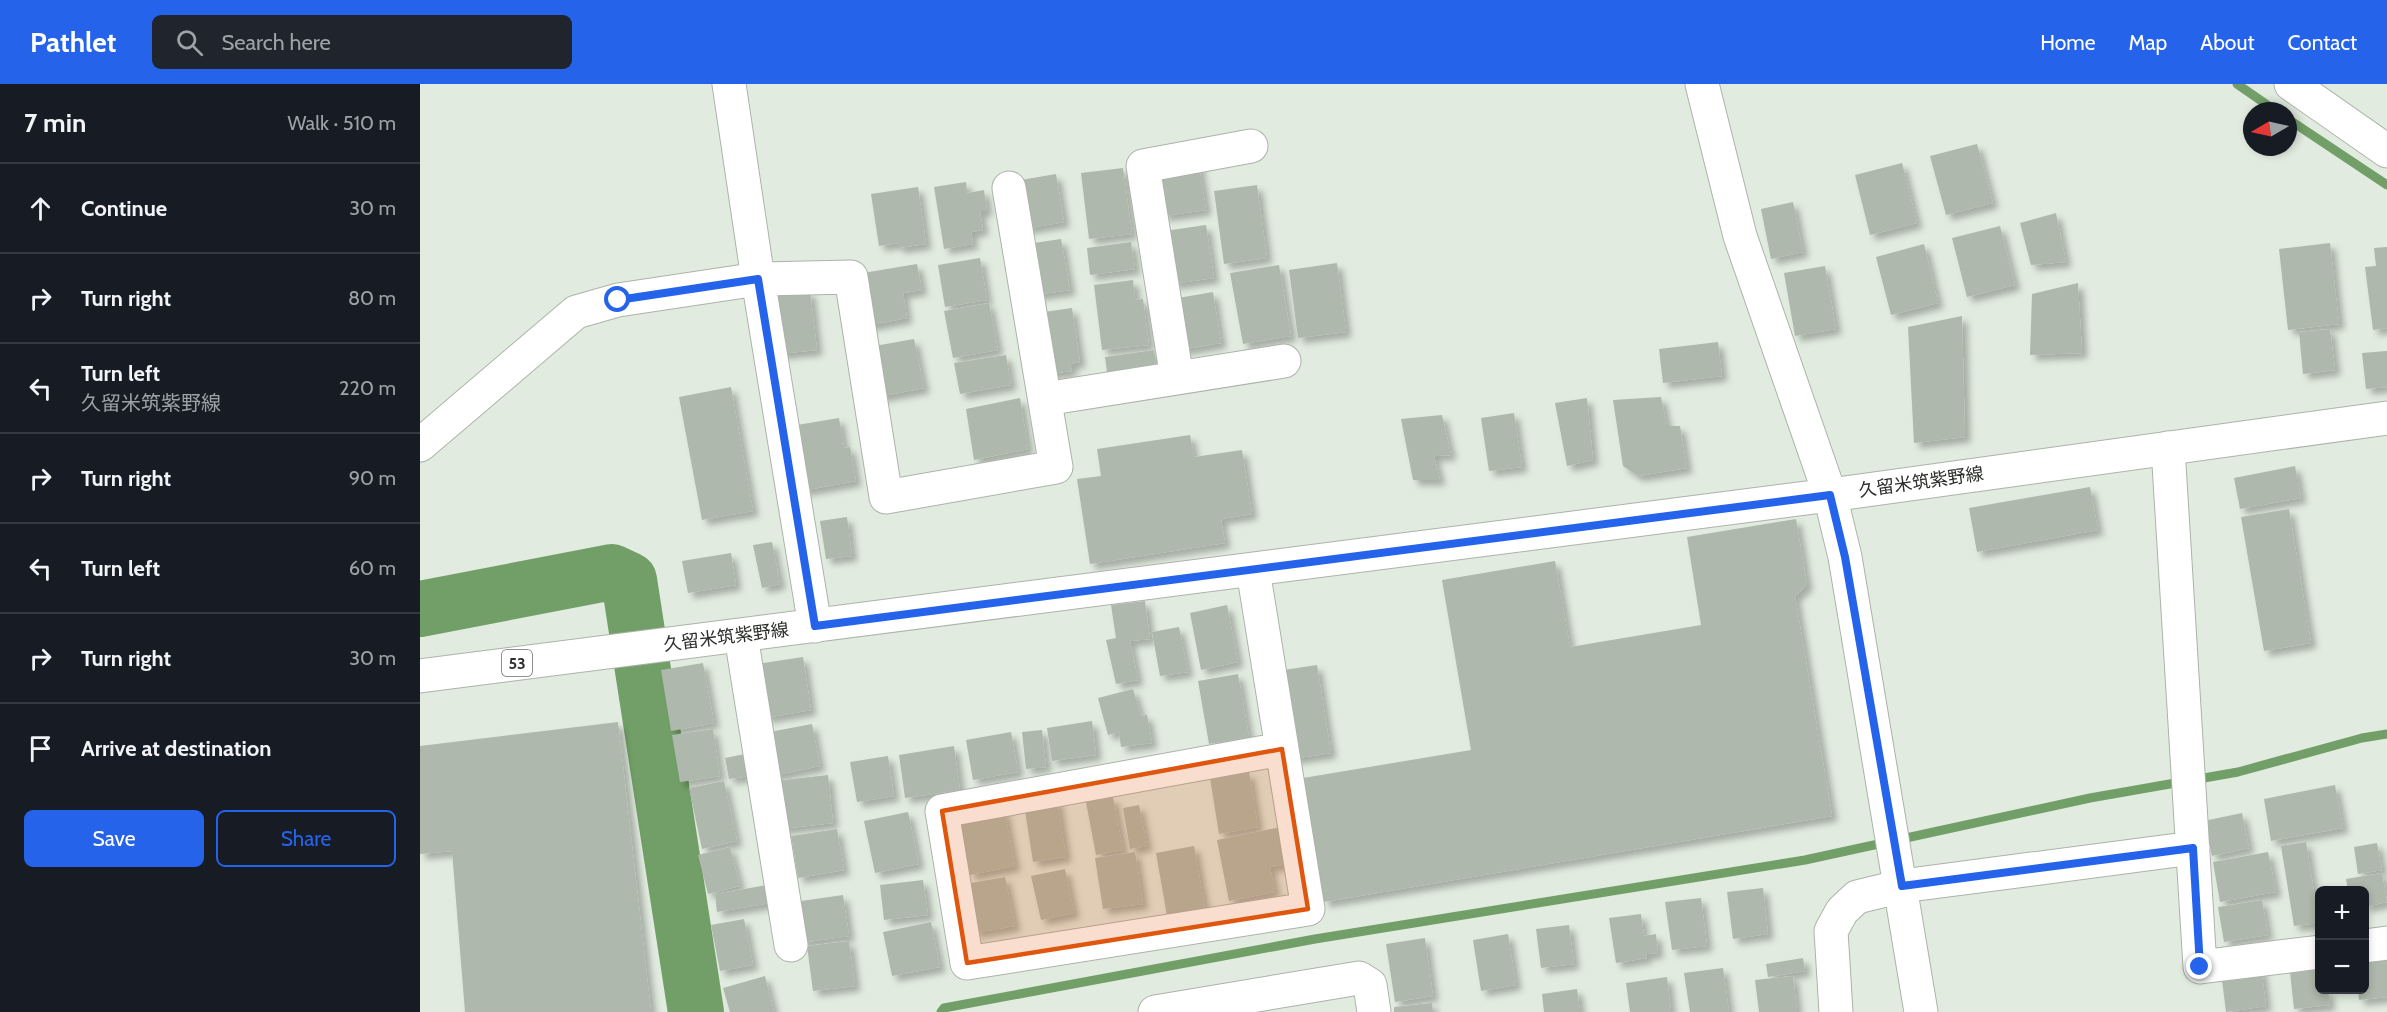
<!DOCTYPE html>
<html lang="en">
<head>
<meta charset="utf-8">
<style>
	body { margin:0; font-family:Cabin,"Noto Sans JP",sans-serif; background:#20242c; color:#f1f3f6 }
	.controls { position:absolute; right:18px; bottom:18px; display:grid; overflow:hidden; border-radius:9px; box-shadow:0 3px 9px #0003 }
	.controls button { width:54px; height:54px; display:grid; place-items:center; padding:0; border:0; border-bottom:2px solid #363941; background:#171b24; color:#f1f3f6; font:30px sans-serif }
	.compass { position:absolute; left:1823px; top:18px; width:54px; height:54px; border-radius:50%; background:#171b24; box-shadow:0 3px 9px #0003; rotate:261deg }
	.stop { position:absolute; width:18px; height:18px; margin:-14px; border:4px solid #2563eb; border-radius:50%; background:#fff }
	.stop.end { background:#2563eb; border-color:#fff; box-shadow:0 2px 6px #0008 }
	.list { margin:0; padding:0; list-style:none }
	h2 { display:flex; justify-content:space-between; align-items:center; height:78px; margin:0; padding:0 24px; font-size:26px }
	h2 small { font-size:20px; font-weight:400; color:#9ea1a6 }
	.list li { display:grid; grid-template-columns:39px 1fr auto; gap:18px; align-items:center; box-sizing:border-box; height:90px; padding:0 24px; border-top:2px solid #363941 }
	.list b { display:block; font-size:22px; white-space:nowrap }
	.list p { margin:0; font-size:20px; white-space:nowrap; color:#9ea1a6 }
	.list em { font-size:20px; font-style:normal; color:#9ea1a6 }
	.actions { display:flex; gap:12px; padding:18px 24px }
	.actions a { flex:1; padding:14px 0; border:2px solid #2563eb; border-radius:9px; text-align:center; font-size:21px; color:#2563eb }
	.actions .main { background:#2563eb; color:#fff }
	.icon { flex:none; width:33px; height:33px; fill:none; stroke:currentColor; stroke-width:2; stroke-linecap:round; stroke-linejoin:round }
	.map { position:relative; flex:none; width:1967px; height:928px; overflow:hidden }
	header { display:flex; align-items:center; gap:36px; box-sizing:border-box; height:84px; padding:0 30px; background:#2563eb; color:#fff }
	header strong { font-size:28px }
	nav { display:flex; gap:33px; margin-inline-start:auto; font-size:21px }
	.search { width:420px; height:54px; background:#20242c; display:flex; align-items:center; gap:15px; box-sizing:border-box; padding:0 21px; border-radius:9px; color:#9ea1a6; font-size:22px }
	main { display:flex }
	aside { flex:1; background:#171b24 }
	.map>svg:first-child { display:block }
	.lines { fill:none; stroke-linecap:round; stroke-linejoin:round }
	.stream { stroke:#719f67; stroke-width:9 }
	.river { stroke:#719f67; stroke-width:56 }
	.building { fill:#afb8ac; filter:url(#shadow) }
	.minor-casing { stroke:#abb4a9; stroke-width:35 }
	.major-casing { stroke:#abb4a9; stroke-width:35 }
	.minor { stroke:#fff; stroke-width:33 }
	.major { stroke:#fff; stroke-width:33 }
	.route { stroke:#2563eb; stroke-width:8 }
	.marked { fill:#df570e; fill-opacity:0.2; stroke:#df570e; stroke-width:4.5; stroke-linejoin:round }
	.labels { text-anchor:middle; stroke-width:4.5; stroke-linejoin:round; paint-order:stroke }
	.shield { fill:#fff; stroke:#6b6d6a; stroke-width:1.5 }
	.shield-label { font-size:16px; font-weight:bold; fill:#2b2e2a }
	.street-label { font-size:18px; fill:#2b2e2a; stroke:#fff }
</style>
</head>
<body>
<header>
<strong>Pathlet</strong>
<div class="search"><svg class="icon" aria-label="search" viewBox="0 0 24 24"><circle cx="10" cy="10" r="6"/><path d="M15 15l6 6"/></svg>Search here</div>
<nav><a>Home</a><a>Map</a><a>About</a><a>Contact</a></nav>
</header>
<main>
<aside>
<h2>7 min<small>Walk · 510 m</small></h2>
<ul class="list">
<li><svg class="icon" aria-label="ahead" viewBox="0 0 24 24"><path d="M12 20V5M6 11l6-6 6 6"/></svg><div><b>Continue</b></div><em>30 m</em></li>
<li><svg class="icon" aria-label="right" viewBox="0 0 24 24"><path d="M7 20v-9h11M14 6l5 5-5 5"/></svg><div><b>Turn right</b></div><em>80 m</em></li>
<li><svg class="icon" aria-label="left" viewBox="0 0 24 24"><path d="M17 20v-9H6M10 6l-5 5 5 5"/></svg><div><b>Turn left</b><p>久留米筑紫野線</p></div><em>220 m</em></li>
<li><svg class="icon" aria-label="right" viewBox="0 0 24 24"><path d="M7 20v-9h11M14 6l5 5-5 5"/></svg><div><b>Turn right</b></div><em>90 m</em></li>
<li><svg class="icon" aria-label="left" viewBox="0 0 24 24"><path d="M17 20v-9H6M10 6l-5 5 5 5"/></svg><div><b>Turn left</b></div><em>60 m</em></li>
<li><svg class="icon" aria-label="right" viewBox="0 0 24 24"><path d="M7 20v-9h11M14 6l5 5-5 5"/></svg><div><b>Turn right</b></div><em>30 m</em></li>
<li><svg class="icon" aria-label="arrive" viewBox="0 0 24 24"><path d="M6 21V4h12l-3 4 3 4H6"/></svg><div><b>Arrive at destination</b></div></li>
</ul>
<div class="actions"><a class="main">Save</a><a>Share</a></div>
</aside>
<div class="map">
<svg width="1967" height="928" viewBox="0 0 1967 928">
	<defs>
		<filter id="shadow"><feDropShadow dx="5.5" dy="5.5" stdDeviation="3" flood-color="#0004"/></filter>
	</defs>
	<rect width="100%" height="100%" fill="#e1ebdf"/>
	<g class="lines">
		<path class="stream" d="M1817,0L1856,27
			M1868,35L1967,101
			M521,928L524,924L895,855L1385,776L1670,714L1818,688L1942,654L1967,650"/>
		<path class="river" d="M0,525L192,488L209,496L276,928"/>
	</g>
	<path class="building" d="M1557,60L1573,119L1526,131L1510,72Z
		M778,76L786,126L743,132L736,83Z
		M1482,79L1497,139L1450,151L1435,91Z
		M703,84L712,150L669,155L661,89Z
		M636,90L644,138L604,145L595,97Z
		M546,98L547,109L564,106L567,127H560L563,146L551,148L553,160L524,165L514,103Z
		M837,101L847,174L804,180L794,107Z
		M498,103L506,160L478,164V159L459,162L451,110Z
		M1373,118L1383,168L1351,175L1341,125Z
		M1636,129L1646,178L1611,181L1600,139Z
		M786,141L794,194L752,200L744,147Z
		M1580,142L1595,201L1547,213L1532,154Z
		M641,155L650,206L615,211L607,160Z
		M711,158L715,185L670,191L667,164Z
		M1910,159L1919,240L1868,246L1859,165Z
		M1504,160L1518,219L1471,231L1456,173Z
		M1967,163V244L1953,246L1945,183L1956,182L1954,164Z
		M560,174L567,216L525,223L518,181Z
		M917,179L926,248L878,254L869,186Z
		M497,180L502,206L483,209L487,234L446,242L437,190Z
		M859,181L871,252L823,260L810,189Z
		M1405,182L1416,245L1375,252L1364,189Z
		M713,196L715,216L723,215L729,261L682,266L674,201Z
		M1658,199L1662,269L1610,271L1612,210Z
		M390,207L397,266L358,270L350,212Z
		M793,208L801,259L760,266L752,215Z
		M569,219L578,266L533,274L524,227Z
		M652,224L660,278L650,280L652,287L626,290L617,229Z
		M1542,232L1545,353L1494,359L1488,243Z
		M1910,245L1915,286L1883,290L1879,248Z
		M494,255L504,304L458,313L449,263Z
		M1298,258L1302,292L1243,299L1239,265Z
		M734,266L738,289L688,296L685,273Z
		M1967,267V303L1946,305L1942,269Z
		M586,271L591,301L540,310L534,279Z
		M311,303L333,427L282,436L259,313Z
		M1241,313L1247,342H1260L1267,384L1218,392L1203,382L1193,316Z
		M600,314L608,365L554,376L546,325Z
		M1167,314L1173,376L1147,382L1135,319Z
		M1094,329L1102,383L1069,387L1061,334Z
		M1022,331L1031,371L1014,372L1020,396H993L981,335Z
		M419,334L424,364L430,363L436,397L381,407L371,342Z
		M770,351L774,373L822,366L832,430L801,435L805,459L670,480L657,395L681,392L677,365Z
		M1875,382L1881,414L1820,425L1814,394Z
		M1670,403L1678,446L1557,468L1549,424Z
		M1869,425L1891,559L1844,567L1821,433Z
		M427,433L432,472L406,475L400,437Z
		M1376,435L1387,501L1375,512L1412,732L904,818L883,694L1051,666L1022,496L1135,477L1150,563L1281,541L1267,453Z
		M352,458L360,500L342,504L333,461Z
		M311,469L316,501L268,509L262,477Z
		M725,517L730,555L710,557L718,596L696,600L686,556L696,554L691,521Z
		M807,521L818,578L781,586L770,529Z
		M759,543L768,588L740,592L732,548Z
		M383,573L391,626L345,634L337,580Z
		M283,579L294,639L251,647L241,586Z
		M897,581L911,669L872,675L857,587Z
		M818,590L829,653L789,660L778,597Z
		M713,605L721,632L727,631L732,659L701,663L699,648L688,651L678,614Z
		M672,637L676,671L632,677L627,644Z
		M198,638L231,928H45L32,767L0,770V662Z
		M392,640L400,682L352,692L344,649Z
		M293,645L300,692L260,698L252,651Z
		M622,646L626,683L606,685L602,648Z
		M591,648L598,688L553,696L546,656Z
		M534,662L540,706L485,714L479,671Z
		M325,670L329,692L309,695L305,674Z
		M468,672L474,712L437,718L430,678Z
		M829,688L838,743L799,750L790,694Z
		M408,691L413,739L360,745L355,697Z
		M304,697L317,757L282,765L269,704Z
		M1915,701L1923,744L1851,757L1844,715Z
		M693,713L703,766L676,771L666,718Z
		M637,715L646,773L613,778L604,720Z
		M719,721L727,762L710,765L703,724Z
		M584,725L595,782L550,791L539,734Z
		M488,728L499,780L455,789L444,737Z
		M1822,729L1829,764L1792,772L1784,737Z
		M861,743L868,780L850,783L855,808L809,817L797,756Z
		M417,745L424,786L378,794L371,752Z
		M1886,758L1899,839L1874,842L1861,762Z
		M1957,759L1962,786L1938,790L1934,763Z
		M774,762L785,825L747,832L736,769Z
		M310,763L320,802L288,810L278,771Z
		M715,768L723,820L683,825L675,774Z
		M1848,768L1856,808L1800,818L1793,778Z
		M645,785L654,829L621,836L611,792Z
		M1962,789L1967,818L1944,823V806H1928L1926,795Z
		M585,793L595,842L554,849L545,800Z
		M503,796L508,831L464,836L460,801Z
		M347,801L350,819L297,828L295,810Z
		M1343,804L1348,850L1313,855L1307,808Z
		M423,811L429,852L380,859L374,818Z
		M1281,814L1287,862L1252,866L1245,818Z
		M1842,816L1848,851L1804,858L1798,823Z
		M1221,830L1224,852L1236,850L1238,869L1226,870L1227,874L1196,879L1189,834Z
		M324,835L333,881L300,887L291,841Z
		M511,838L520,883L472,892L463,848Z
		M1149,841L1154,880L1121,884L1116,845Z
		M1088,850L1096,901L1061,907L1053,856Z
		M1005,854L1013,912L975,918L966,860Z
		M429,857L435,902L393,907L387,862Z
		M1967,865V913L1939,916L1938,906H1944V868Z
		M1383,874L1385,887L1348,893L1346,880Z
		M1900,875V906H1908L1910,921L1874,925L1869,879Z
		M1841,883L1846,922L1806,928L1801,888Z
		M1303,884L1309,928H1270L1264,889Z
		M345,892L354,928H310L303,904Z
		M1373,892L1377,928H1339L1335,896Z
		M1247,893L1251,928H1210L1206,899Z
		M1157,905L1160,928H1124L1122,910Z
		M1012,919L1013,928H974V923Z"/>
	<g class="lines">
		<defs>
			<path id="minor" d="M309,0L338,195L395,542
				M1282,0L1320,152L1410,411L1425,473L1501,928
				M757,294L723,82L831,62
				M625,315L864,277
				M0,361L156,228L198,216L338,195L431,193L466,413L636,383L589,104
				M1748,364L1780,883L1900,868
				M833,486L888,825L547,879L522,727L862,665
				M321,552L371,861
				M1944,862L1967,859
				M735,928L939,894L950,901L954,928
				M1416,928L1411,847L1422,827L1437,813L1482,802L1773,764"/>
			<path id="major" d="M1871,0L1967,67
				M0,592L1410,411L1967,334"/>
		</defs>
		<use href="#minor" class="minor-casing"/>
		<use href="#major" class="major-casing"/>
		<use href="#minor" class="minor"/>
		<use href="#major" class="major"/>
	</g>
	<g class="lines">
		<path class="route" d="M198,216L338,195L395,542L1410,411L1425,473L1482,802L1773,764L1780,883"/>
	</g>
	<path class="marked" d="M862,665L888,825L547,879L522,727Z"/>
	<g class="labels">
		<rect class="shield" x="82" y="566" width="30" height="26" rx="4.5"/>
		<g class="shield-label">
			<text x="97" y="585">53</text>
		</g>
		<g class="street-label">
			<text transform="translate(1501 398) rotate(-8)" y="6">久留米筑紫野線</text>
			<text transform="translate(306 553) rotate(-7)" y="6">久留米筑紫野線</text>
		</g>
	</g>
</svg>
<div class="controls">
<button>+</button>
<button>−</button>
</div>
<svg class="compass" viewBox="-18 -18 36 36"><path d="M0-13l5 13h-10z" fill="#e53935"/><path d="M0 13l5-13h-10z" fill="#9ea1a6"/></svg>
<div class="stop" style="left:198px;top:216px"></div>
<div class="stop end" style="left:1780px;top:883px"></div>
</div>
</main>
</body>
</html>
